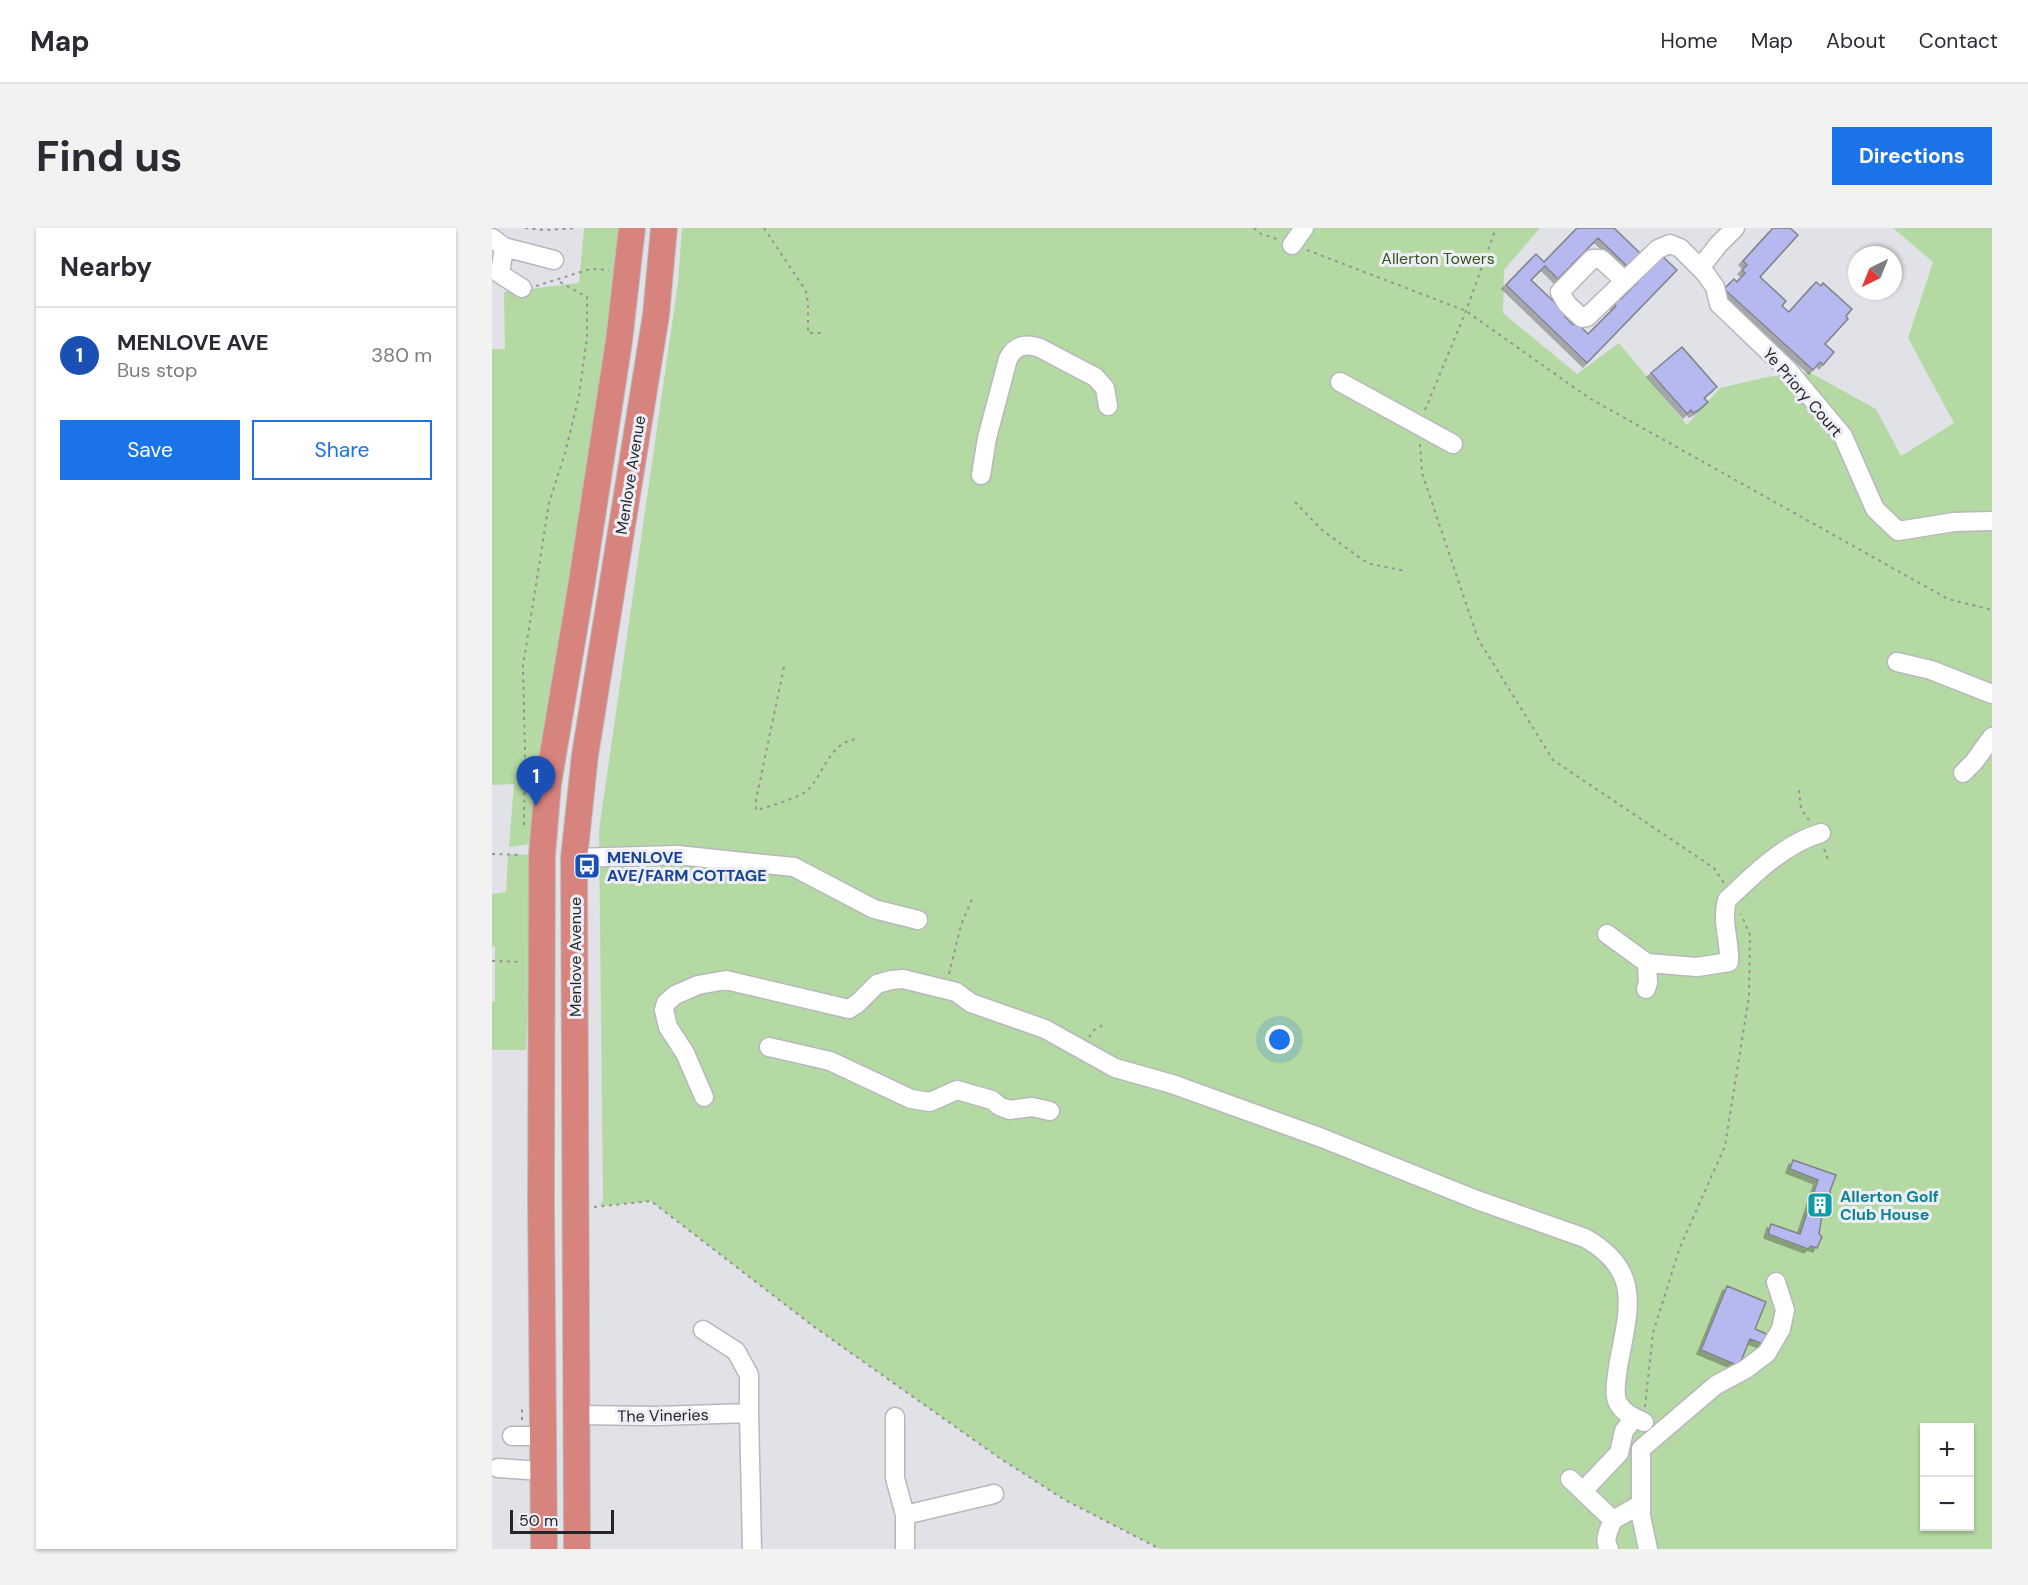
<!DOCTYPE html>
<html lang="en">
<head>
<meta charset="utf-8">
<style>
	body { margin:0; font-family:"DM Sans",sans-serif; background:#f2f2f3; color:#2b2b33 }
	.controls { position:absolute; right:18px; bottom:18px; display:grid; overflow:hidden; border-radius:0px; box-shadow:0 2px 4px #0004 }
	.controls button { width:54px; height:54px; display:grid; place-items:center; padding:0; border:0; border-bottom:2px solid #e1e1e2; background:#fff; color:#2b2b33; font:30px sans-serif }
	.compass { position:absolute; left:1356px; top:18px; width:54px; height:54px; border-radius:50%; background:#fff; box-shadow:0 2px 4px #0004; rotate:223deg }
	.scale { position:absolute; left:18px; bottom:15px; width:104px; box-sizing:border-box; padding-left:6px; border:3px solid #242527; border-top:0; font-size:16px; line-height:21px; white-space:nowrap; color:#242527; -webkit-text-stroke:4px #eeeff6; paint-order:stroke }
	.you { position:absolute; left:788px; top:812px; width:21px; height:21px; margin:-15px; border:4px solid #fff; border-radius:50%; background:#1a73e8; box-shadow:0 0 0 9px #1a73e833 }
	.badge { display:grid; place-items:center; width:39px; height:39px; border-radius:50%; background:#1a73e8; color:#fff; font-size:20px; font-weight:700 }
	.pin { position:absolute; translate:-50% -50px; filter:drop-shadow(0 2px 3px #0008) }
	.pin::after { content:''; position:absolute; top:32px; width:21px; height:18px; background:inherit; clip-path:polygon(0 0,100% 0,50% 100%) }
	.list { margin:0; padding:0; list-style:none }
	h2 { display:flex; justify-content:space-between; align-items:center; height:78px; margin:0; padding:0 24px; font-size:26px }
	h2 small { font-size:20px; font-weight:400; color:#7c7c81 }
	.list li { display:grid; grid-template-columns:39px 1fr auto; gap:18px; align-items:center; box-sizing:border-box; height:96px; padding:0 24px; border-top:2px solid #e1e1e2 }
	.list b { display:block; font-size:22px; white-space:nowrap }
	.list p { margin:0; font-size:20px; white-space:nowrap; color:#7c7c81 }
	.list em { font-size:20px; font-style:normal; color:#7c7c81 }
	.actions { display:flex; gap:12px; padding:18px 24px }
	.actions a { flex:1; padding:14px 0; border:2px solid #1a73e8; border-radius:0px; text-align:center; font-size:21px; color:#1a73e8 }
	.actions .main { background:#1a73e8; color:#fff }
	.map { position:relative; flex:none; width:1500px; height:1321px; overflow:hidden; border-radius:0px }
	header { display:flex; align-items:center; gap:36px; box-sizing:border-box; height:84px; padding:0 30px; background:#fff; border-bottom:2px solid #e1e1e2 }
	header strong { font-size:28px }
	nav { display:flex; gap:33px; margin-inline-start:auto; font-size:21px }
	.intro { display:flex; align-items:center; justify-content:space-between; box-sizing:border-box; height:144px; padding:0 36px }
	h1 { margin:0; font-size:42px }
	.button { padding:15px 27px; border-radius:0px; background:#1a73e8; color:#fff; font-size:21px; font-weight:700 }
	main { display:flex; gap:36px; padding:0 36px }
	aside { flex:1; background:#fff; border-radius:0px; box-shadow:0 2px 4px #0004 }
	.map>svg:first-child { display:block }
	.green { fill:#b5d9a2; fill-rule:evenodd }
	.building { fill:#b5b9f0; stroke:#818288; stroke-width:1.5; filter:url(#shadow) }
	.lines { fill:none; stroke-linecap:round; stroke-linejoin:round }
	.minor-casing { stroke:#b6b8be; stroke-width:21 }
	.highway-casing { stroke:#bdbebe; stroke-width:28 }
	.path { stroke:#939498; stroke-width:2; stroke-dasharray:3 4.5; stroke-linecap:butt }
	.minor { stroke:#fff; stroke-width:18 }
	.highway { stroke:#d7837e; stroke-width:26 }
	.labels { text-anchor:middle; stroke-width:6; stroke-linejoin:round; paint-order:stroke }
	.park-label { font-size:16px; fill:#32551b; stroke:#eeeff6 }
	.street-label { font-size:16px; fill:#242527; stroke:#eeeff6 }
	.transit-label { font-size:16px; font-weight:bold; fill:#164399; stroke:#eeeff6; text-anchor:start }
	.culture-label { font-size:16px; font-weight:bold; fill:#0d838f; stroke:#eeeff6; text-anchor:start }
</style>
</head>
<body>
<header>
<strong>Map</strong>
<nav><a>Home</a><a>Map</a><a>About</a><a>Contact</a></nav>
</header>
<div class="intro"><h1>Find us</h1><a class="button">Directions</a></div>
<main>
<aside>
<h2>Nearby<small></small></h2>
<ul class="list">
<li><span class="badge" style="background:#1a4fb4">1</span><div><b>MENLOVE AVE</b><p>Bus stop</p></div><em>380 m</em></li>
</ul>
<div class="actions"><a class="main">Save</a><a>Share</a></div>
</aside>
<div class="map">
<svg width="1500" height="1321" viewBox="0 0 1500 1321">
	<defs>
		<filter id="shadow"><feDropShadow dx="-4" dy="4" stdDeviation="0" flood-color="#0004"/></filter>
	</defs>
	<rect width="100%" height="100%" fill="#e0e2e8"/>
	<path class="green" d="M92,0H128L119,95L45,615L17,619L22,556L0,557V121H13L12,64L87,55Z
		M190,0H1048L1012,42L1011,85L1085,146L1127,115L1195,197L1228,160L1275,149L1317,144L1384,181L1409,228L1462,195L1416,110L1441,34L1401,0H1500V1321H668L573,1272L506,1229L321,1098L159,973L108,978L111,972L107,602L186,55ZM1432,1200H1478V1298H1432Z
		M16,626L42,627L34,822H0V774L3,773V719L0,718V666L14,664Z"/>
	<path class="building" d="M1085,0H1122L1151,28L1138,41L1106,10L1066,51L1053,38L1039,52L1075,86L1073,89L1081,97L1084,94L1096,106L1124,78L1120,74L1125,68L1129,71L1146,54L1144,52L1151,44L1153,46L1170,28L1185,42L1095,135L1014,57L1044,26L1052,34Z
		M1281,0H1298L1306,7L1268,49L1294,73L1290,78L1297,84L1324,54L1329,58L1331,55L1360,81L1354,88L1356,91L1333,116L1342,124L1331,137L1328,134L1321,142L1232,61L1242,51L1245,54L1253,45L1250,42L1255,37L1251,33Z
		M1190,119L1225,159L1212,170L1216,174L1207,182L1201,185L1199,182L1195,186L1159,145Z
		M1301,932L1344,947L1338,963L1340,974L1338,981L1330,987L1327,1006L1330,1009L1325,1020L1319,1018L1316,1021L1276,1006L1279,996L1308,1006L1326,952L1298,941Z
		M1235,1058L1274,1074L1263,1101L1277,1107L1273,1117L1258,1111L1247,1138L1209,1122Z"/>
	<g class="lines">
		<defs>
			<path id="minor" d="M0,10L12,19L62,32
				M800,17L812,0
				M12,19L8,46L30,60
				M1208,40L1226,17L1243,0
				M1133,53L1109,31H1100L1068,64L1075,76L1090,90L1095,89L1166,21L1178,16L1188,20L1213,45L1223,59L1227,76L1296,142L1351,208L1383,281L1406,303L1462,294L1500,293
				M848,154L961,216
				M489,247L495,210L516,131C523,117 534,115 548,120L603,149L613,160L616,178
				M1405,434L1439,442L1500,466
				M1471,545L1482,534L1500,509
				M82,630L185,627L302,639L382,681L426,692
				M1115,706L1155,735L1205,739L1237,734C1238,711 1229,695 1235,672C1262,646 1292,616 1329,605
				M1154,761L1156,755L1155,735
				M277,819L338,833L419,871L438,874L465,862L500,872L507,878L517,882L540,879L558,883
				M212,869L193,825L176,799L172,782L174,775L183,767L206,757L234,752L357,781L366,775L385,756L399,752L411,751L456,762L464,764L479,775L553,801L623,840L680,856L830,910L985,972L1093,1010C1152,1043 1136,1083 1126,1139C1125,1149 1121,1166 1126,1175C1131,1185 1142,1190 1152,1194
				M211,1102L244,1123L257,1147V1185
				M85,1187L165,1188L257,1185L260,1321
				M403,1189V1250L413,1287V1321
				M20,1208H50
				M6,1240L50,1243
				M1078,1251L1121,1292L1149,1276
				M1091,1263L1127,1225L1132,1203L1142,1190
				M413,1287L502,1266
				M1117,1321C1111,1312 1117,1301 1121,1292
				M1156,1321L1149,1288V1221L1224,1157L1254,1141L1275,1125L1289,1101L1293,1082L1284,1054"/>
			<path id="highway" d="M52,1321L49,973L50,627L56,556L89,360L127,113L140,0
				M85,1321L82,630L93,527L164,87L172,0"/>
		</defs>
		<use href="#minor" class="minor-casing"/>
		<use href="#highway" class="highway-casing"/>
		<path class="path" d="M33,0L53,2L85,0
			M272,0L314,63L316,75V105H331
			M762,0L769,6L785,11
			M815,22L974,83L1097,170L1456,371L1500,382
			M44,58L98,41L117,42
			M933,182L974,83L1004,0
			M928,216L930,245L986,411L1061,532L1222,640L1232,655
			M803,274L830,302L868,330L878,336L914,343
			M292,439L264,572V582C276,579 310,569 317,561C333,543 337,516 364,511
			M1307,562L1309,581L1317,592
			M32,597L33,524L31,438L57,275L73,225L87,168L95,109V69L66,53
			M1332,621L1337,634
			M0,626L30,627
			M0,733L30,734
			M457,746L469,697L481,669
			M597,809L602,802L611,797
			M102,979L159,973L321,1098L506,1229L573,1272L668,1321
			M1153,1179L1161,1105L1188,1019L1233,918L1257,768L1258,707L1249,686
			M30,1192V1180"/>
		<use href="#minor" class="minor"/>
		<use href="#highway" class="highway"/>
	</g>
	<defs>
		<symbol id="bus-square" viewBox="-11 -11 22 22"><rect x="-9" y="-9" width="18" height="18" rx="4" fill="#1a4fb4" stroke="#eeeff6"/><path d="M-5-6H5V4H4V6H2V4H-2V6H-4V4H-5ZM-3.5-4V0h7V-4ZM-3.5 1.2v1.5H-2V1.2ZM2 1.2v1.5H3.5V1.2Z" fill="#fff"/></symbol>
		<symbol id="building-square" viewBox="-11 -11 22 22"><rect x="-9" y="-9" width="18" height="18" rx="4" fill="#0f9aa8" stroke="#eeeff6"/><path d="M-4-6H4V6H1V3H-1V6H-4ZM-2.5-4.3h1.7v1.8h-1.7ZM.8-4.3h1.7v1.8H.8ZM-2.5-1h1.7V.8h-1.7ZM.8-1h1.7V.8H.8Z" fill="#fff"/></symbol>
	</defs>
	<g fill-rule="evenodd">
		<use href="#bus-square" x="80" y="623" width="30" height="30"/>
		<use href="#building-square" x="1313" y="962" width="30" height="30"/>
	</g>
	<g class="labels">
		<g class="park-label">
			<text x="946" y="36">Allerton Towers</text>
		</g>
		<g class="street-label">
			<text transform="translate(1311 164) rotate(49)" y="6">Ye Priory Court</text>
			<text transform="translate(138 247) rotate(-81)" y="6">Menlove Avenue</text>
			<text transform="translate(83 729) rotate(-90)" y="6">Menlove Avenue</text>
			<text transform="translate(171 1187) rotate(-1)" y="6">The Vineries</text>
		</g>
		<g class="transit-label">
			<text x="115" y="635">MENLOVE<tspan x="115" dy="18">AVE/FARM COTTAGE</tspan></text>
		</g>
		<g class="culture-label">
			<text x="1348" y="974">Allerton Golf<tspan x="1348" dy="18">Club House</tspan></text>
		</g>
	</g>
</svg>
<div class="controls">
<button>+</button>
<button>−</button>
</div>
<svg class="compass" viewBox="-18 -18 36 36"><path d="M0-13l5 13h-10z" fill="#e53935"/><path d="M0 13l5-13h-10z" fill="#7c7c81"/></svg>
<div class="scale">50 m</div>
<div class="you"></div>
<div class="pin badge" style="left:44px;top:578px;background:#1a4fb4">1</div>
</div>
</main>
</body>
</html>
